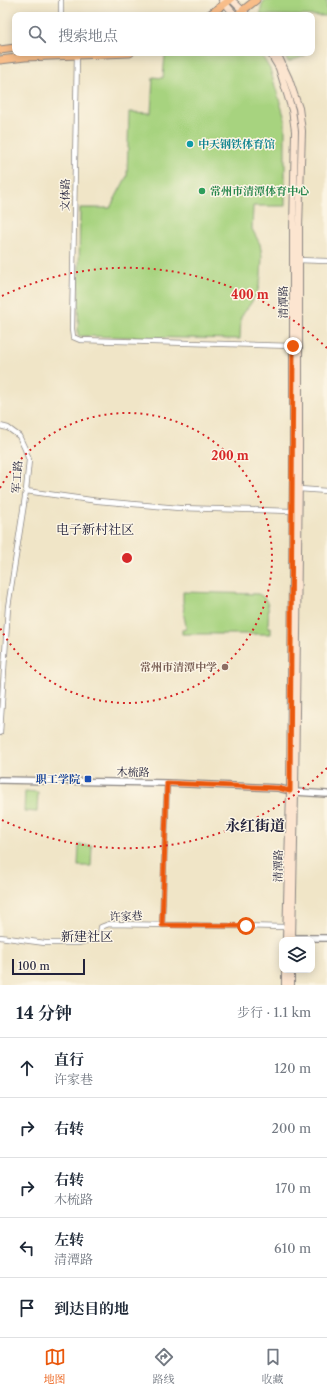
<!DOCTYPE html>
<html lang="zh">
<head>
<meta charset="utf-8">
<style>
	body { margin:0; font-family:"Libre Caslon Text","Noto Serif SC",serif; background:#f2f2f3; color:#1f2937 }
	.controls { position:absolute; right:12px; bottom:12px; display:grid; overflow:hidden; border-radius:8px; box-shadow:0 2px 10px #0003 }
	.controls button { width:36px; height:36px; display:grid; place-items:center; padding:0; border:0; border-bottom:1px solid #e0e1e3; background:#fff; color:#1f2937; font:20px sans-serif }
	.scale { position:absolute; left:12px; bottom:10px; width:73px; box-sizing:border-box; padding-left:4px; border:2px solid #22223b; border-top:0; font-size:11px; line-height:14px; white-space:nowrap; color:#22223b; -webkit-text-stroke:3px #fcf5e5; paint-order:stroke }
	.stop { position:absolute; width:12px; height:12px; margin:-9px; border:3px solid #ea580c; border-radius:50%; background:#fff }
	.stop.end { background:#ea580c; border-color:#fff; box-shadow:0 1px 4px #0008 }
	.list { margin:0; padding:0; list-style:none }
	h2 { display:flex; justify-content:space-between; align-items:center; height:52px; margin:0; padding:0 16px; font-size:17px }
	h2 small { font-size:13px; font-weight:400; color:#747a83 }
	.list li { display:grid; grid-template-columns:26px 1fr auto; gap:12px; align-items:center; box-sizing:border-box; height:60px; padding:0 16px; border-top:1px solid #e0e1e3 }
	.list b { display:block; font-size:15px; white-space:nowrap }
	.list p { margin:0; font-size:13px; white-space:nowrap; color:#747a83 }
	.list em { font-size:13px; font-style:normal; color:#747a83 }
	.icon { flex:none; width:22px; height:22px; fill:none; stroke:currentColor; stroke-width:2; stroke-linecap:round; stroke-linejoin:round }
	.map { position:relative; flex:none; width:327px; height:985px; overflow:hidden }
	.search { position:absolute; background:#fff; box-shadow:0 2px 10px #0003; left:12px; right:12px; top:12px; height:44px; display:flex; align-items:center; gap:10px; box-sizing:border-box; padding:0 14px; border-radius:8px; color:#747a83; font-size:15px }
	.sheet { height:352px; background:#fff }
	nav { display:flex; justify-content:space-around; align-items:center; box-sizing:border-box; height:56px; border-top:1px solid #e0e1e3; background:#fff; font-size:11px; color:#747a83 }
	nav a { display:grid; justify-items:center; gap:2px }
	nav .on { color:#ea580c }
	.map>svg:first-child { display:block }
	.green { fill:#a7d37f; stroke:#647a5d }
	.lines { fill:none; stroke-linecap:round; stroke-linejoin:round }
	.minor-casing { stroke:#898481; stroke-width:6 }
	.tertiary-casing { stroke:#898481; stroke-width:8 }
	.secondary-casing { stroke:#898481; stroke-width:8 }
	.primary-casing { stroke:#898481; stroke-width:9 }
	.minor { stroke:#fff; stroke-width:4.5 }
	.tertiary { stroke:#fff; stroke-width:5.5 }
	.secondary { stroke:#fce5d0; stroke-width:6 }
	.primary { stroke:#f8bd89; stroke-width:7 }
	.route { stroke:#ea580c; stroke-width:5 }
	.ring { fill:none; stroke:#d62828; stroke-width:2; stroke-dasharray:2 4 }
	.culture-dot { fill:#0f9aa8; stroke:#fcf5e5; stroke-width:1.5 }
	.leisure-dot { fill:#2e9e5b; stroke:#fcf5e5; stroke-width:1.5 }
	.education-dot { fill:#8d6e63; stroke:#fcf5e5; stroke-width:1.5 }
	.transit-dot { fill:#1a4fb4; stroke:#fcf5e5; stroke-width:1.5 }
	.labels { text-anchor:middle; stroke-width:3; stroke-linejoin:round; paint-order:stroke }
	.culture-label { font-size:11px; font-weight:bold; fill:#0d838f; stroke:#fcf5e5; text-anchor:start }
	.leisure-label { font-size:11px; font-weight:bold; fill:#27864d; stroke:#fcf5e5; text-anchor:start }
	.street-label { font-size:11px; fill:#22223b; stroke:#fcf5e5 }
	.education-label { font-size:11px; font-weight:bold; fill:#785e54; stroke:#fcf5e5; text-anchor:end }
	.transit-label { font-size:11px; font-weight:bold; fill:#164399; stroke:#fcf5e5; text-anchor:end }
	.quarter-label { font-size:13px; fill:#22223b; stroke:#fcf5e5 }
	.district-label { font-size:15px; font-weight:bold; fill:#22223b; stroke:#fcf5e5 }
	.centre { fill:#d62828; stroke:#fcf5e5; stroke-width:2 }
	.ring-label { font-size:12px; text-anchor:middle; font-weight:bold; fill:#d62828; stroke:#fcf5e5; stroke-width:3; stroke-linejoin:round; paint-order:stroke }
</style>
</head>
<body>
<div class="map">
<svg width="327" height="985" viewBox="0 0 327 985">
	<rect width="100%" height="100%" fill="#fcf5e5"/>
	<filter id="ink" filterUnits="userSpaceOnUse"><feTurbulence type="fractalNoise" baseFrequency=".025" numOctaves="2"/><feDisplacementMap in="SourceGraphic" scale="8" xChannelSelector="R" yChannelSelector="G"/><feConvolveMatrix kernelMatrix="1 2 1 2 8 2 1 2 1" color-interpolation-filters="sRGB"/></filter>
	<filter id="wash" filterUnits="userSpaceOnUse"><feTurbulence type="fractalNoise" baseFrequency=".012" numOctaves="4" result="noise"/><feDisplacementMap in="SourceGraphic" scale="16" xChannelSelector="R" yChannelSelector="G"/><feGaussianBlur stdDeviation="0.9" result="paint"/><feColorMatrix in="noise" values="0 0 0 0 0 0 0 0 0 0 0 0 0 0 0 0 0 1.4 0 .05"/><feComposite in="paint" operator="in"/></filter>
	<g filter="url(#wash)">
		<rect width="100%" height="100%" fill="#f0e5c7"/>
		<path class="green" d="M265,0H327V16L261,15C260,10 262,3 265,0Z
			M171,53H260L270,69L285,119V206H253L252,229L260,244L262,256L261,277L258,290L251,303L241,317L240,339L78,336L80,208H110L127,176L129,112L151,113L153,77L163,78L165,55Z
			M284,53H303L305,56L288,62Z
			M183,592L258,594C272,600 268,613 268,627H271V634H182V630L186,629C186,620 182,615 184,606L183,605Z
			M25,791L38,792L37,812L24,811Z
			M79,845L92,846L91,866H78Z"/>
	</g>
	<g filter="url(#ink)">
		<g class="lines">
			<defs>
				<path id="minor" d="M61,0V15
					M77,54L72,329L73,337L80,340L293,346
					M297,260L327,261
					M0,426L8,428L19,436L25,449L29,460L26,491L8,607L0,733
					M299,489L327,491
					M26,491L98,501L179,508L292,511
					M162,925L167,783
					M0,937L45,943H78L100,937L101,927L109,924L286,927"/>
				<path id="tertiary" d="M0,780L167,783L278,788L295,792L327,794
					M292,938H327"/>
				<path id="secondary" d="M222,0L235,15
					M232,0L247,15
					M270,53L279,68L283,81L292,110L295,131L293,228V473L290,791L286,940
					M277,53L289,79L294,94L299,108L302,131L299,228V473L295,792L292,940
					M285,985V970
					M291,985V970"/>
				<path id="primary" d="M209,15L230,0
					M237,15L256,0
					M0,50L15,48
					M0,60L25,57L130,53"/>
			</defs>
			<use href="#minor" class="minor-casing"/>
			<use href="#tertiary" class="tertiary-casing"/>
			<use href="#secondary" class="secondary-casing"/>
			<use href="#primary" class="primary-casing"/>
			<use href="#minor" class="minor"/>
			<use href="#tertiary" class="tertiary"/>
			<use href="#secondary" class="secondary"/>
			<use href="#primary" class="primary"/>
		</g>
	</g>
	<g class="lines" filter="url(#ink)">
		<path class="route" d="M246,926L162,925L167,783L278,788L290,791L293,346"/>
	</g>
	<g class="ring">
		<path d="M0 488A145 145 0 1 1 0 628"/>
		<path d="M327 768A290 290 0 0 1 2 820M2 296A290 290 0 0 1 327 348"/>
	</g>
	<circle class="culture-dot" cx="190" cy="144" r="4"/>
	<circle class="leisure-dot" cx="202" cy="191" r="4"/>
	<circle class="education-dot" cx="225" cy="667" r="4"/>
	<rect class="transit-dot" x="84" y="775" width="8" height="8" rx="2"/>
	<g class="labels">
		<g class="culture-label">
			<text x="198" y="148">中天钢铁体育馆</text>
		</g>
		<g class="leisure-label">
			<text x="210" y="195">常州市清潭体育中心</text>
		</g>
		<g class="street-label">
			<text transform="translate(65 195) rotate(-89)" y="4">文体路</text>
			<text transform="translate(283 302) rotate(-90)" y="4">清潭路</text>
			<text transform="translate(17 477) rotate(-86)" y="4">军工路</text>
			<text transform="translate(133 772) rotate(1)" y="4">木梳路</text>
			<text transform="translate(278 866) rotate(-89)" y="4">清潭路</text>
			<text transform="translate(126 916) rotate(-2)" y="4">许家巷</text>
		</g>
		<g class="education-label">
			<text x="217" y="671">常州市清潭中学</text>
		</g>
		<g class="transit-label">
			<text x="80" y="783">职工学院</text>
		</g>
		<g class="quarter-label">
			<text x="95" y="534">电子新村社区</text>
			<text x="87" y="941">新建社区</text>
		</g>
		<g class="district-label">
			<text x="255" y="831">永红街道</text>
		</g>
	</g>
	<circle cx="127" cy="558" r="6" class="centre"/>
	<g class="ring-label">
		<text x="250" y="299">400 m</text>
		<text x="230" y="460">200 m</text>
	</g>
</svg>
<div class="controls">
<button><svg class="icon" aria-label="layers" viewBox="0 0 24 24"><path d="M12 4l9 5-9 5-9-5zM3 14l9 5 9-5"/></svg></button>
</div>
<div class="scale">100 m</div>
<div class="stop" style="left:246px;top:926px"></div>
<div class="stop end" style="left:293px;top:346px"></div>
<div class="search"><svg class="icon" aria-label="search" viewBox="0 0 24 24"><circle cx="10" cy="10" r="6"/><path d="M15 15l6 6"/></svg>搜索地点</div>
</div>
<section class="sheet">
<h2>14 分钟<small>步行 · 1.1 km</small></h2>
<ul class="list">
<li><svg class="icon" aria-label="ahead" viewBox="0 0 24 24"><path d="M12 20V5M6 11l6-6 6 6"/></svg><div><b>直行</b><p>许家巷</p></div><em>120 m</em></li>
<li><svg class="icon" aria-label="right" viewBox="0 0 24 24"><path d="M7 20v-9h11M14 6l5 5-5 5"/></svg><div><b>右转</b></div><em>200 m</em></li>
<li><svg class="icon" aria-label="right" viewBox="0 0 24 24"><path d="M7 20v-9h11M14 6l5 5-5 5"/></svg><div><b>右转</b><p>木梳路</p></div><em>170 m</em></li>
<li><svg class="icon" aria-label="left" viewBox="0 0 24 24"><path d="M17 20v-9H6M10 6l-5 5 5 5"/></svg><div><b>左转</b><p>清潭路</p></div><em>610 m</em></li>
<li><svg class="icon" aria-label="arrive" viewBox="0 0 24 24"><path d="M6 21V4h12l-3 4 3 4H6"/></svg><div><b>到达目的地</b></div></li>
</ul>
</section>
<nav>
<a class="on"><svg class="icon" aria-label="map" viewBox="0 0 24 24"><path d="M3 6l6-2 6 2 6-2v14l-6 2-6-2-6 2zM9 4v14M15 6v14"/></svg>地图</a>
<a><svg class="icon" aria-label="directions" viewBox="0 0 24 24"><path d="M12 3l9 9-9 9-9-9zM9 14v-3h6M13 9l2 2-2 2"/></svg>路线</a>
<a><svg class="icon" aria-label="saved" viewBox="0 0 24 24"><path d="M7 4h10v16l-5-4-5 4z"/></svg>收藏</a>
</nav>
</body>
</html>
